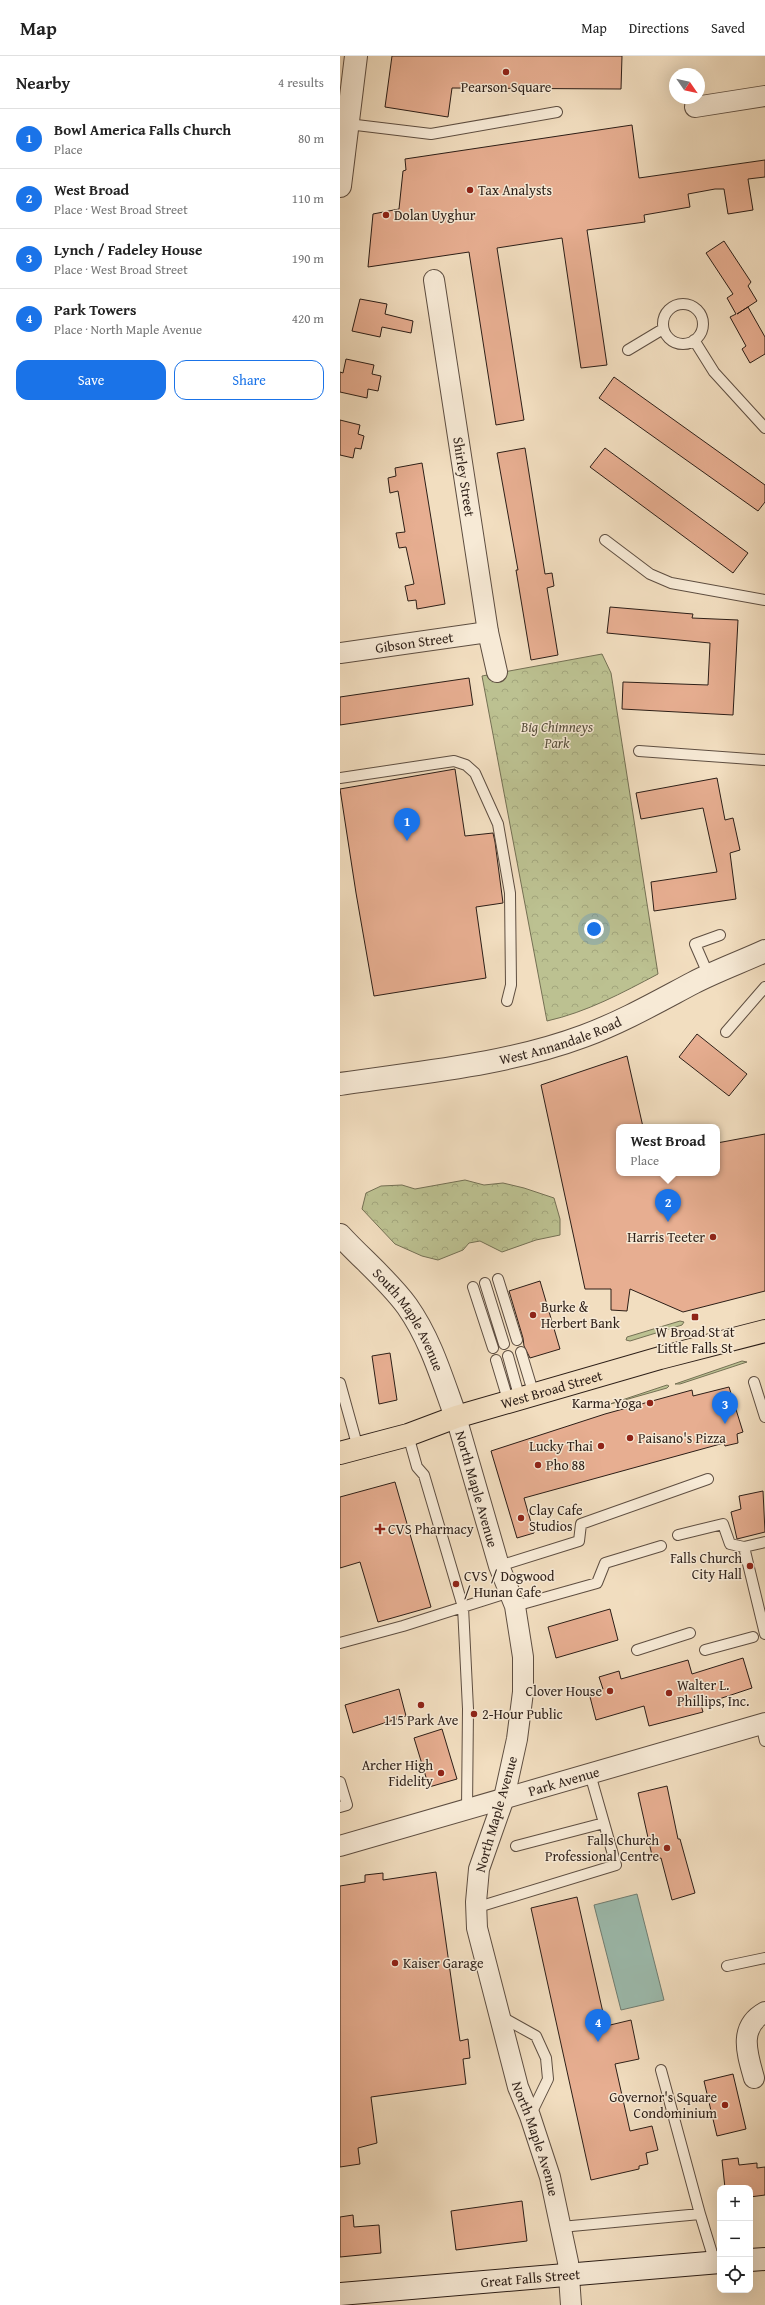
<!DOCTYPE html>
<html lang="en">
<head>
<meta charset="utf-8">
<style>
	body { margin:0; font-family:"Gentium Book Plus",serif; background:#f2f2f2; color:#222 }
	.controls { position:absolute; right:12px; bottom:12px; display:grid; overflow:hidden; border-radius:8px; box-shadow:0 4px 16px #0002 }
	.controls button { width:36px; height:36px; display:grid; place-items:center; padding:0; border:0; border-bottom:1px solid #e0e0e0; background:#fff; color:#222; font:20px sans-serif }
	.compass { position:absolute; left:329px; top:12px; width:36px; height:36px; border-radius:50%; background:#fff; box-shadow:0 4px 16px #0002; rotate:124deg }
	.you { position:absolute; left:254px; top:873px; width:14px; height:14px; margin:-10px; border:3px solid #fff; border-radius:50%; background:#1a73e8; box-shadow:0 0 0 6px #1a73e833 }
	.badge { display:grid; place-items:center; width:26px; height:26px; border-radius:50%; background:#1a73e8; color:#fff; font-size:13px; font-weight:700 }
	.pin { position:absolute; translate:-50% -33px; filter:drop-shadow(0 1px 2px #0008) }
	.pin::after { content:''; position:absolute; top:21px; width:14px; height:12px; background:inherit; clip-path:polygon(0 0,100% 0,50% 100%) }
	.popup { position:absolute; left:276px; top:1068px; width:104px; height:52px; box-sizing:border-box; display:grid; place-content:center; border-radius:8px; background:#fff; filter:drop-shadow(0 1px 3px #0005); font-size:13px; white-space:nowrap; color:#767676 }
	.popup b { font-size:15px; color:#222 }
	.popup::after { content:''; position:absolute; left:50%; top:100%; margin-left:-8px; border:8px solid transparent; border-top-color:#fff }
	.list { margin:0; padding:0; list-style:none }
	h2 { display:flex; justify-content:space-between; align-items:center; height:52px; margin:0; padding:0 16px; font-size:17px }
	h2 small { font-size:13px; font-weight:400; color:#767676 }
	.list li { display:grid; grid-template-columns:26px 1fr auto; gap:12px; align-items:center; box-sizing:border-box; height:60px; padding:0 16px; border-top:1px solid #e0e0e0 }
	.list b { display:block; font-size:15px; white-space:nowrap }
	.list p { margin:0; font-size:13px; white-space:nowrap; color:#767676 }
	.list em { font-size:13px; font-style:normal; color:#767676 }
	.actions { display:flex; gap:8px; padding:12px 16px }
	.actions a { flex:1; padding:9px 0; border:1px solid #1a73e8; border-radius:12px; text-align:center; font-size:14px; color:#1a73e8 }
	.actions .main { background:#1a73e8; color:#fff }
	.icon { flex:none; width:22px; height:22px; fill:none; stroke:currentColor; stroke-width:2; stroke-linecap:round; stroke-linejoin:round }
	.map { position:relative; flex:none; width:425px; height:2249px; overflow:hidden }
	header { display:flex; align-items:center; gap:24px; box-sizing:border-box; height:56px; padding:0 20px; background:#fff; border-bottom:1px solid #e0e0e0 }
	header strong { font-size:19px }
	nav { display:flex; gap:22px; margin-inline-start:auto; font-size:14px }
	main { display:flex }
	aside { flex:1; background:#fff }
	.map>svg:first-child { display:block }
	.green { fill:#bcc191; stroke:#747054 }
	.forest { fill:url(#forest-crowns); stroke:#747054 }
	.water { fill:#9cbcaf; stroke:#6f7d72 }
	.building { fill:#e7ae91; stroke:#2c1e17 }
	.lines { fill:none; stroke-linecap:round; stroke-linejoin:round }
	.service-casing { stroke:#5e4e41; stroke-width:12 }
	.minor-casing { stroke:#5e4e41; stroke-width:22 }
	.tertiary-casing { stroke:#5e4e41; stroke-width:24 }
	.secondary-casing { stroke:#2c1e17; stroke-width:24 }
	.primary-casing { stroke:#2c1e17; stroke-width:24 }
	.service { stroke:#f7ead6; stroke-width:10 }
	.minor { stroke:#f7ead6; stroke-width:20 }
	.tertiary { stroke:#f7ead6; stroke-width:22 }
	.secondary { stroke:#f7ead6; stroke-width:22 }
	.primary { stroke:#f2dec0; stroke-width:22 }
	.poi-dot { fill:#8f2418; stroke:#f7ead6; stroke-width:1.5 }
	.labels { text-anchor:middle; stroke-width:3; stroke-linejoin:round; paint-order:stroke }
	.poi-label { font-size:14px; fill:#2c1e17; stroke:#f7ead6; text-anchor:start }
	.street-label { font-size:14px; fill:#2c1e17; stroke:#f7ead6 }
	.park-label { font-size:14px; font-style:italic; fill:#574f3c; stroke:#f7ead6 }
</style>
</head>
<body>
<header>
<strong>Map</strong>
<nav><a>Map</a><a>Directions</a><a>Saved</a></nav>
</header>
<main>
<aside>
<h2>Nearby<small>4 results</small></h2>
<ul class="list">
<li><span class="badge">1</span><div><b>Bowl America Falls Church</b><p>Place</p></div><em>80 m</em></li>
<li><span class="badge">2</span><div><b>West Broad</b><p>Place · West Broad Street</p></div><em>110 m</em></li>
<li><span class="badge">3</span><div><b>Lynch / Fadeley House</b><p>Place · West Broad Street</p></div><em>190 m</em></li>
<li><span class="badge">4</span><div><b>Park Towers</b><p>Place · North Maple Avenue</p></div><em>420 m</em></li>
</ul>
<div class="actions"><a class="main">Save</a><a>Share</a></div>
</aside>
<div class="map">
<svg width="425" height="2249" viewBox="0 0 425 2249">
	<defs>
		<pattern id="forest-crowns" width="20" height="18" patternUnits="userSpaceOnUse"><rect width="20" height="18" fill="#bcc191"/><path d="M2 6a3 3 0 1 1 6 0M12 15a3 3 0 1 1 6 0" fill="none" stroke="#a2a57c"/></pattern>
	</defs>
	<rect width="100%" height="100%" fill="#f2dec0"/>
	<filter id="stains"><feTurbulence type="fractalNoise" baseFrequency=".005" numOctaves="4"/><feColorMatrix values="0 0 0 0 .2 0 0 0 0 .09 0 0 0 0 .02 0 0 0 .5 -.17"/></filter>
	<radialGradient id="worn" r=".72"><stop offset=".6" stop-color="#630" stop-opacity="0"/><stop offset="1" stop-color="#630" stop-opacity=".3"/></radialGradient>
	<path class="green" d="M340,1265L344,1266L342,1269L290,1285L286,1284L287,1281Z
		M402,1305L407,1306L340,1328H335Z
		M327,1329L329,1330L327,1332L267,1349Z"/>
	<path class="forest" d="M262,598L271,617L318,918C282,937 247,956 207,965L142,620Z
		M125,1124L144,1129L163,1127L184,1132L214,1142L220,1163V1179L196,1184L162,1196L140,1185L129,1187L123,1194L98,1204L82,1200L55,1188L22,1153L26,1137L41,1130L62,1129L75,1133Z"/>
	<path class="water" d="M297,1838L324,1944L281,1954L254,1849Z"/>
	<path class="building" d="M52,0H282L281,33L112,32L108,61L45,51Z
		M292,69L299,122L425,104V121L408,123L413,154L388,158L384,133H375L348,138L350,151L304,159L305,166L247,174L267,309L241,312L222,182L157,192L184,364L156,369L129,196L28,211L33,158L59,153L63,115L66,114L65,103Z
		M384,185L411,226L408,230L417,245L397,258L408,251L425,281V298L410,307L402,293L406,290L390,261L396,258L387,242L393,238L366,197Z
		M20,243L47,248L45,258L73,265L71,277L42,271L40,281L12,275Z
		M6,303L34,309L32,318L41,320L38,335L28,333L27,342L0,336V316L3,317Z
		M274,321L425,429V446L418,455L259,342Z
		M0,364L20,369L18,378L24,380L21,393L15,392L13,402L0,399Z
		M185,392L205,518L212,517L214,530L207,532L218,599L191,604L176,514H178L157,397Z
		M265,392L408,497L393,517L250,411Z
		M82,407L105,548L77,553L76,544L68,545L65,530L74,528L66,491L59,492L56,477L65,476L58,435L50,437L48,422L56,420L55,412Z
		M270,551L353,558L352,562L398,564L393,659L282,653L283,626L368,629L370,587L267,577Z
		M129,622L133,649L0,669V641Z
		M115,713L125,780L153,777L155,786L163,847L136,851L146,922L34,940L16,837L0,733Z
		M377,722L385,764L393,762L400,794L390,797L396,843L314,855L311,826L377,816L363,752L301,763L296,737Z
		M357,978L407,1018L389,1040L339,1001Z
		M287,1000L303,1071H279V1117H377V1087L425,1078V1235L343,1256L290,1233L287,1255L271,1254V1233H245L201,1029Z
		M200,1225L220,1293L190,1302L184,1290L183,1282L169,1235Z
		M50,1297L57,1344L39,1348L32,1300Z
		M389,1331L403,1376L397,1378L398,1387L385,1390L384,1387L184,1442L194,1477L177,1482L151,1395L265,1358L352,1334L353,1340Z
		M55,1426L91,1551L38,1566L20,1506L0,1512V1441Z
		M423,1435L425,1476L397,1483L391,1456L401,1453L399,1440Z
		M270,1553L278,1584L216,1602L208,1571Z
		M403,1602L412,1632L361,1649L363,1656L309,1670L304,1650L256,1664L249,1637L263,1633L259,1621L279,1615L281,1623L348,1604L352,1618Z
		M59,1633L66,1660L13,1677L5,1649Z
		M102,1673L117,1723L89,1731L74,1682Z
		M327,1730L338,1783H340L355,1837L332,1844L321,1802L313,1804L298,1737Z
		M96,1816L120,1985L128,1983L130,2002L123,2003L126,2028L31,2041L37,2087L18,2092L20,2108L0,2111V1830L25,1826V1819L43,1817V1824Z
		M237,1841L266,1970L291,1964L299,2003L275,2008L290,2075L312,2070L318,2094L306,2097L308,2108L299,2110V2113L251,2124L191,1852Z
		M393,2018L406,2073L377,2080L364,2025Z
		M398,2102L399,2109L417,2107V2112L425,2111V2139L410,2141V2132H385L382,2104Z
		M182,2145L187,2185L116,2194L111,2155Z
		M13,2159L14,2171L39,2169L41,2197L0,2201V2161Z"/>
	<g class="lines">
		<defs>
			<path id="service" d="M8,68L91,78L217,56
				M323 268a20 20 0 1 1 40 0a20 20 0 1 1-40 0Z
				M354,284L374,316L425,372
				M288,294L323,273
				M265,484L310,518L331,527L425,544
				M299,695L425,704
				M0,722L114,705L126,709L135,717L158,768L170,837L171,929L167,945
				M369,920L355,888L380,879
				M386,976L425,931
				M158,1223L177,1284
				M145,1227L164,1288
				M133,1231L153,1292
				M181,1296L194,1339
				M168,1300L180,1343
				M156,1304L169,1347
				M414,1326L425,1361
				M0,1327L18,1392
				M68,1379L77,1411L84,1419L123,1551L128,1653L127,1753
				M338,1479L383,1468L390,1488L404,1491L425,1486
				M404,1491L425,1578
				M159,1510L239,1485L241,1468L368,1423
				M175,1550L257,1527L265,1507L321,1490
				M0,1587L63,1570L170,1536
				M297,1594L350,1577
				M365,1594L413,1581
				M421,1668L425,1685
				M0,1726L7,1749L0,1751
				M176,1790L264,1767
				M135,1852L276,1809L250,1718
				M387,1910L425,1902
				M160,1960L196,1980L206,2002L208,2023L190,2060
				M321,2014L360,2158
				M221,2171L360,2158L375,2207"/>
			<g id="minor">
				<path d="M355,51L425,40"/>
				<path id="s1" d="M94,224L148,576L157,616"/>
				<path id="s2" d="M0,597L148,576"/>
				<path id="s3" d="M116,1361L159,1510L175,1550L183,1601V1636L177,1683L164,1742L139,1813L136,1846L137,1872L178,2031L190,2060L210,2121L228,2206L231,2249"/>
				<path id="s4" d="M0,1790L425,1667"/>
				<path d="M414,2022C407,1997 398,1971 425,1956"/>
			</g>
			<g id="tertiary">
				<path d="M0,130L16,0"/>
				<path id="s5" d="M0,1028C81,1016 166,1009 244,980C282,966 317,946 353,927C376,915 401,906 425,895"/>
				<path id="s6" d="M0,1179C22,1203 48,1224 67,1250C91,1284 102,1323 116,1361"/>
			</g>
			<g id="secondary">
				<path d="M410,2204L425,2203"/>
				<path id="s7" d="M0,2238L380,2206"/>
			</g>
			<g id="primary">
				<path id="s8" d="M0,1397L68,1379L116,1361L320,1302L425,1275"/>
			</g>
		</defs>
		<use href="#service" class="service-casing"/>
		<use href="#minor" class="minor-casing"/>
		<use href="#tertiary" class="tertiary-casing"/>
		<use href="#secondary" class="secondary-casing"/>
		<use href="#primary" class="primary-casing"/>
		<use href="#service" class="service"/>
		<use href="#minor" class="minor"/>
		<use href="#tertiary" class="tertiary"/>
		<use href="#secondary" class="secondary"/>
		<use href="#primary" class="primary"/>
	</g>
	<g class="poi-dot">
		<circle cx="166" cy="16" r="4"/>
		<circle cx="130" cy="134" r="4"/>
		<circle cx="46" cy="159" r="4"/>
		<circle cx="373" cy="1181" r="4"/>
		<circle cx="193" cy="1259" r="4"/>
		<rect x="351" y="1257" width="8" height="8" rx="2"/>
		<circle cx="310" cy="1347" r="4"/>
		<circle cx="290" cy="1382" r="4"/>
		<circle cx="261" cy="1390" r="4"/>
		<circle cx="198" cy="1409" r="4"/>
		<circle cx="181" cy="1462" r="4"/>
		<path d="M38 1467h4v4h4v4h-4v4h-4v-4h-4v-4h4z"/>
		<circle cx="410" cy="1510" r="4"/>
		<circle cx="116" cy="1528" r="4"/>
		<circle cx="270" cy="1635" r="4"/>
		<circle cx="329" cy="1637" r="4"/>
		<circle cx="81" cy="1649" r="4"/>
		<circle cx="134" cy="1658" r="4"/>
		<circle cx="101" cy="1717" r="4"/>
		<circle cx="327" cy="1792" r="4"/>
		<circle cx="55" cy="1907" r="4"/>
		<circle cx="385" cy="2049" r="4"/>
	</g>
	<g class="labels">
		<g class="poi-label">
			<text x="166" y="36" text-anchor="middle">Pearson Square</text>
			<text x="138" y="139">Tax Analysts</text>
			<text x="54" y="164">Dolan Uyghur</text>
			<text x="365" y="1186" text-anchor="end">Harris Teeter</text>
			<text x="201" y="1256">Burke &amp;<tspan x="201" dy="16">Herbert Bank</tspan></text>
			<text x="355" y="1281" text-anchor="middle">W Broad St at<tspan x="355" dy="16">Little Falls St</tspan></text>
			<text x="302" y="1352" text-anchor="end">Karma Yoga</text>
			<text x="298" y="1387">Paisano's Pizza</text>
			<text x="253" y="1395" text-anchor="end">Lucky Thai</text>
			<text x="206" y="1414">Pho 88</text>
			<text x="189" y="1459">Clay Cafe<tspan x="189" dy="16">Studios</tspan></text>
			<text x="48" y="1478">CVS Pharmacy</text>
			<text x="402" y="1507" text-anchor="end">Falls Church<tspan x="402" dy="16">City Hall</tspan></text>
			<text x="124" y="1525">CVS / Dogwood<tspan x="124" dy="16">/ Hunan Cafe</tspan></text>
			<text x="337" y="1634">Walter L.<tspan x="337" dy="16">Phillips, Inc.</tspan></text>
			<text x="262" y="1640" text-anchor="end">Clover House</text>
			<text x="142" y="1663">2-Hour Public</text>
			<text x="81" y="1669" text-anchor="middle">115 Park Ave</text>
			<text x="93" y="1714" text-anchor="end">Archer High<tspan x="93" dy="16">Fidelity</tspan></text>
			<text x="319" y="1789" text-anchor="end">Falls Church<tspan x="319" dy="16">Professional Centre</tspan></text>
			<text x="63" y="1912">Kaiser Garage</text>
			<text x="377" y="2046" text-anchor="end">Governor's Square<tspan x="377" dy="16">Condominium</tspan></text>
		</g>
		<g class="street-label">
			<text dy="5" stroke="none"><textPath href="#s1" startOffset="199">Shirley Street</textPath></text>
			<text dy="5" stroke="none"><textPath href="#s2" startOffset="75">Gibson Street</textPath></text>
			<text dy="5" stroke="none"><textPath href="#s5" startOffset="225">West Annandale Road</textPath></text>
			<text dy="5" stroke="none"><textPath href="#s6" startOffset="110">South Maple Avenue</textPath></text>
			<text dy="5" stroke="none"><textPath href="#s8" startOffset="221">West Broad Street</textPath></text>
			<text dy="5" stroke="none"><textPath href="#s3" startOffset="75">North Maple Avenue</textPath></text>
			<text dy="5" stroke="none"><textPath href="#s4" startOffset="233">Park Avenue</textPath></text>
			<text transform="translate(156 1758) rotate(-74)" y="5">North Maple Avenue</text>
			<text dy="5" stroke="none"><textPath href="#s3" startOffset="746">North Maple Avenue</textPath></text>
			<text dy="5" stroke="none"><textPath href="#s7" startOffset="191">Great Falls Street</textPath></text>
		</g>
		<g class="park-label">
			<text x="217" y="676">Big Chimneys<tspan x="217" dy="16">Park</tspan></text>
		</g>
	</g>
	<rect width="100%" height="100%" filter="url(#stains)"/>
	<rect width="100%" height="100%" fill="url(#worn)"/>
</svg>
<div class="controls">
<button>+</button>
<button>−</button>
<button><svg class="icon" aria-label="locate" viewBox="0 0 24 24"><circle cx="12" cy="12" r="6"/><path d="M12 2v4M12 18v4M2 12h4M18 12h4"/></svg></button>
</div>
<svg class="compass" viewBox="-18 -18 36 36"><path d="M0-13l5 13h-10z" fill="#e53935"/><path d="M0 13l5-13h-10z" fill="#767676"/></svg>
<div class="you"></div>
<div class="pin badge" style="left:67px;top:785px">1</div>
<div class="pin badge" style="left:328px;top:1166px">2</div>
<div class="popup"><b>West Broad</b>Place</div>
<div class="pin badge" style="left:385px;top:1368px">3</div>
<div class="pin badge" style="left:258px;top:1986px">4</div>
</div>
</main>
</body>
</html>
